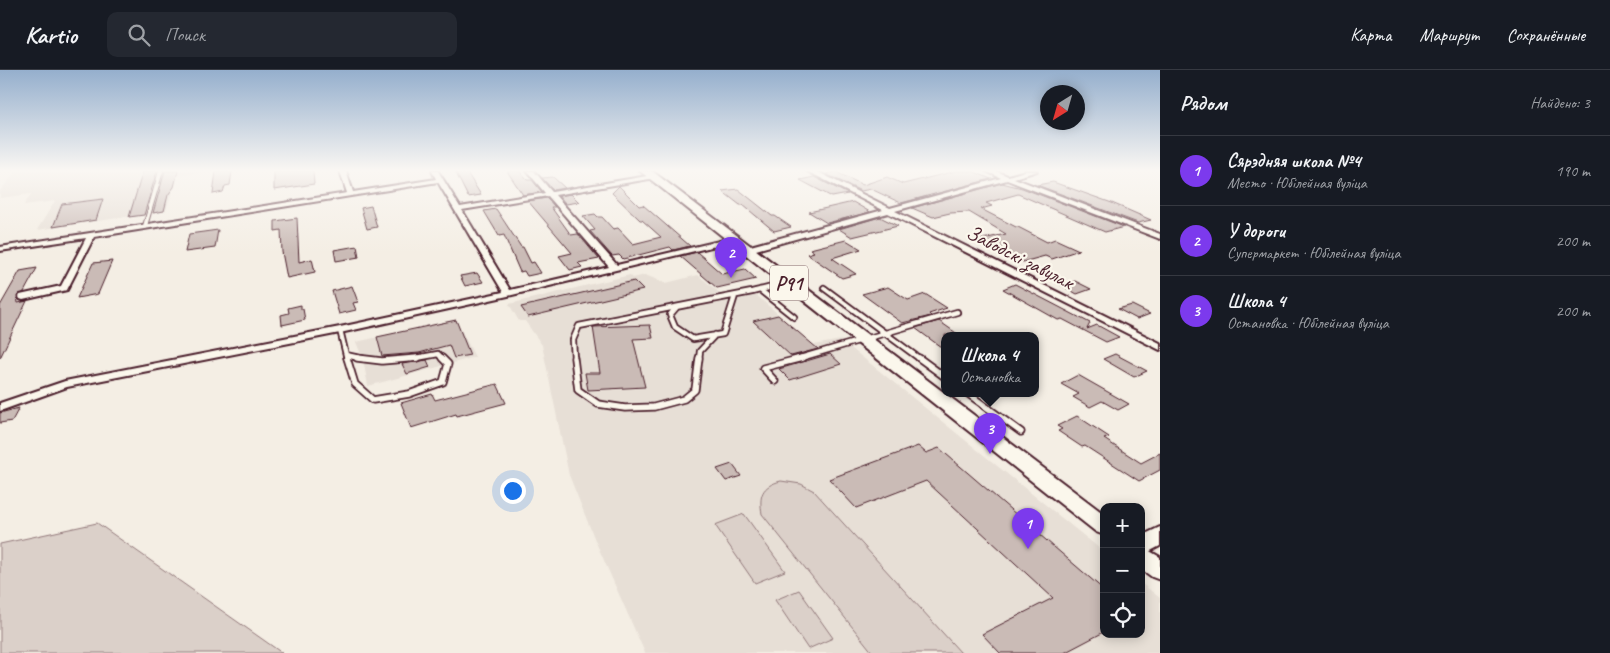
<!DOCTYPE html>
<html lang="ru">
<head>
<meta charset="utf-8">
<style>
	body { margin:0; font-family:Caveat,sans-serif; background:#242831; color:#f1f3f6 }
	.controls { position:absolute; right:15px; bottom:15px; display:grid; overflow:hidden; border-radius:10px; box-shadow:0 2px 12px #0003 }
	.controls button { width:45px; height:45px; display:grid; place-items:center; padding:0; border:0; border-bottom:1px solid #363941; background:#171b24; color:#f1f3f6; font:25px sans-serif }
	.compass { position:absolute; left:1040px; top:15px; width:45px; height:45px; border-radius:50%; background:#171b24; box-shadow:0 2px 12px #0003; rotate:217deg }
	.you { position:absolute; left:512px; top:420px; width:18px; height:18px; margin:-12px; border:4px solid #fff; border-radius:50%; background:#1a73e8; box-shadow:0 0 0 8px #1a73e833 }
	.badge { display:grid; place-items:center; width:32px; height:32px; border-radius:50%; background:#7c3aed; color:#fff; font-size:16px; font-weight:700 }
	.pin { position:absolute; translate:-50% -41px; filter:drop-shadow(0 1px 2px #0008) }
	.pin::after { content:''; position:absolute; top:26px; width:18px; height:15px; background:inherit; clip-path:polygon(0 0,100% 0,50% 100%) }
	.popup { position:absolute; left:941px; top:262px; width:98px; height:65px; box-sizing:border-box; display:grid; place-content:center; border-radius:10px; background:#171b24; filter:drop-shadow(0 1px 4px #0005); font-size:16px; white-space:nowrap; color:#9ea1a6 }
	.popup b { font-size:19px; color:#f1f3f6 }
	.popup::after { content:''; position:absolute; left:50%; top:100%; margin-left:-10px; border:10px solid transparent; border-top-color:#171b24 }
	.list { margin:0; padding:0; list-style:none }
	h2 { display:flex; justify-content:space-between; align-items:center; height:65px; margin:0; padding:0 20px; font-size:21px }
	h2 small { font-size:16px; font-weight:400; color:#9ea1a6 }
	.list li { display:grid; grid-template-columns:32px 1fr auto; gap:15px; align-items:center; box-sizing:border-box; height:70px; padding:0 20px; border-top:1px solid #363941 }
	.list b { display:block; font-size:19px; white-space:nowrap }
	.list p { margin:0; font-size:16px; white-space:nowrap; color:#9ea1a6 }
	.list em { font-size:16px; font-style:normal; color:#9ea1a6 }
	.icon { flex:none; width:28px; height:28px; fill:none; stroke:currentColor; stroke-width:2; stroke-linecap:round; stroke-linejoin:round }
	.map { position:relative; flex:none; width:1160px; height:583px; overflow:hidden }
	header { display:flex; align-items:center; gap:30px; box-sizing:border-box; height:70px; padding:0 25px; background:#171b24; border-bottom:1px solid #363941 }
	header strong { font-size:24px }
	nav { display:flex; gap:28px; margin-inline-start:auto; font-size:18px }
	.search { width:350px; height:45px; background:#242831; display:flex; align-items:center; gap:12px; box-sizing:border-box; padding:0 18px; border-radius:10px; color:#9ea1a6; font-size:19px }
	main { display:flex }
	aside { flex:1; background:#171b24 }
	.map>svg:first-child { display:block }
	.built { fill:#e7dfd6 }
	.green { fill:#dbd0c9; stroke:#92787a }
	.building { fill:#cabbb6; stroke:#4a1f2b }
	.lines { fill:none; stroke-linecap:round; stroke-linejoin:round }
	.lane-far2-casing { stroke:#4a1f2b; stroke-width:6 }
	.lane-far1-casing { stroke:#4a1f2b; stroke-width:8 }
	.lane-casing { stroke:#4a1f2b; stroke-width:9 }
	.street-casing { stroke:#4a1f2b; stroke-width:4 }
	.secondary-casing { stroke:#4a1f2b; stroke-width:4 }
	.primary-casing { stroke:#4a1f2b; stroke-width:4 }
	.lane-far2 { stroke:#fbf7ec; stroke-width:4 }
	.lane-far1 { stroke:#fbf7ec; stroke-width:4.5 }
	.lane { stroke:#fbf7ec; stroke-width:5.5 }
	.street { fill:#fbf7ec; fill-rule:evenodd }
	.secondary { fill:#fbf7ec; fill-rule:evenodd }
	.primary { fill:#fbf7ec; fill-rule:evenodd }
	.labels { text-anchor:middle; stroke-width:4.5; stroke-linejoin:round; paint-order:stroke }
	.shield { fill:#fbf7ec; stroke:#7f6065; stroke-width:1 }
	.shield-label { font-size:20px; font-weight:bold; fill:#4a1f2b }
	.street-label { font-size:21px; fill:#4a1f2b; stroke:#fbf7ec }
</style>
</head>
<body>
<header>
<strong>Kartio</strong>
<div class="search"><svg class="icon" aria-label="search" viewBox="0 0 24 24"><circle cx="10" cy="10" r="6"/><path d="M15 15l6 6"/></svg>Поиск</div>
<nav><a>Карта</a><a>Маршрут</a><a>Сохранённые</a></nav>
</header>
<main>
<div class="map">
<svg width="1160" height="583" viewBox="0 0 1160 583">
	<rect width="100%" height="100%" fill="#f4eee4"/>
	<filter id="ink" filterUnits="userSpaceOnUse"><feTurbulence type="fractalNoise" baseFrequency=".02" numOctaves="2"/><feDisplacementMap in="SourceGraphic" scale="10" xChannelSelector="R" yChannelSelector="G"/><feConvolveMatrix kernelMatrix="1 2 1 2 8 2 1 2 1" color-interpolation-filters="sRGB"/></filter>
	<g filter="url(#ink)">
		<path class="built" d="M16,101H211L177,106L166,141L37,160L55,131L24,135L31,124L0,128V121Z
			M630,205L633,208L645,205L666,213L698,205L721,224L748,218L814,275L841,270L1104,482V564H1141V513L1160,528V583H645L595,470L569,405L542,275L525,251H519L509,234Z
			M456,250L475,287L368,316L363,289L356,272Z"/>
		<path class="green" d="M781,411L801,414L814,421L961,583H873L762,444C759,426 761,416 781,411Z
			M744,444L785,501L755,513L715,455Z
			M97,453L282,583H0V474Z
			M799,520L833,568L808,579L775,530Z"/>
		<path class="building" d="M143,101H157L144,145L129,147Z
			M165,101H178L174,117L168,125L164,141L153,143Z
			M216,101H232L230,115L225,116L223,122L213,124Z
			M274,101H313L314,114L274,120Z
			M455,101H466L481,125L468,127Z
			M507,101H519L527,110H532L542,122L523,125Z
			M956,101H972L991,109L901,133L871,119L861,121L826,104L836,102L863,115L887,107L903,114Z
			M553,107L565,118L553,120L542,108Z
			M814,107L848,124L832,127L800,110Z
			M1053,112L1112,133L1151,150L1138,153L1037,115Z
			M1002,113L1022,118L1124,157L1105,162L1018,124L986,133L992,136L981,139L1016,157H1018L1047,172L1055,169L1079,180L1052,189L1045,186L1023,192L1018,189L1014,190L978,170L1006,164L969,142L950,143L933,147L912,138Z
			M619,116L639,136L643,135L690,176L673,180L670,177L623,189L619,185L612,186L590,161L595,160L583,146L595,144L598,147H602L613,159L618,158L633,174L661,167L642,150H640L612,123Z
			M738,119L772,146H775L791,157L774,161L743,135H740L722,121Z
			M571,124L579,132L566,134L559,126Z
			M547,128L555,137H551L571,165L578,164L599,189L578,193L582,197L570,200L559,186L572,183L528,131Z
			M103,129L96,150L53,157L62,134Z
			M853,132L870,142L827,153L809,142Z
			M371,136L377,157L367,159L361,138Z
			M496,139L521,177H523L531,193L534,192L541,203L527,206L524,201L520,202L504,165L499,166L484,141Z
			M880,147L898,156L852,167L839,159Z
			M297,148L299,192L312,189L315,202L287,208L282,182L281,160L275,161V151Z
			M218,160L215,178L185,182L189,164Z
			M846,170L861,179L832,188L856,204L842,208L807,184L814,182L810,179Z
			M357,176L359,187L336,191L334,180Z
			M697,182L722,204L745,199L756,209L717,218L680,186Z
			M112,191L98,224L77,228L93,193Z
			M37,198L24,222L17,226L18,233L27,231L0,288V236L20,201Z
			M477,203L483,212L465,216L460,206Z
			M634,211L643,220L528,247L521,237Z
			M1075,211L1091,219L1077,224L1061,215Z
			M1015,214L1090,253L1087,259L1097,255L1119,267L1106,272L1062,249L1058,250L1003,219Z
			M352,216L358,232L353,233L356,240L339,244L332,221Z
			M888,217L908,230L925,224L947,238L929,244L931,246L902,253L862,224Z
			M301,235V239H303L305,250L282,255L281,245L289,243L288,238Z
			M1132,235L1150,244L1137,249L1118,239Z
			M778,245L818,279L791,286L753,251Z
			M456,250L470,285L454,288L449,275L419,283L382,286L377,267Z
			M939,251L959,265H945V280L915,258Z
			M650,255L653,268L633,269L645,317L588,320L585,303H600L593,257Z
			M830,284L841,294L790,310L779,299Z
			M1115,284L1147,301L1134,307L1103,289Z
			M427,290L430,297L407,304L402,294Z
			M1078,305L1129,334L1118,340L1102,331L1090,337L1073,327L1079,324L1061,314Z
			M497,314L506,333L457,346L456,344L411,358L401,333L432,324L435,330Z
			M19,338L12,351L0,353V343Z
			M1077,346L1109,367L1104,369L1141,393L1160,383V400L1139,411L1085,376L1082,377L1058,361L1062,359L1057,356Z
			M918,376L926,383L939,378L1104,520V562L1064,583H1000L982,564L1053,528L926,411L856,438L829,409Z
			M732,394L741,406L726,411L717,399Z"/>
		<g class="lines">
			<defs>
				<path id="lane-far2" d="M145,156L161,101
					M713,174L728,185"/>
				<path id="lane-far1" d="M726,184L736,191
					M824,218L920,289
					M760,220L794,247
					M676,238L670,245L675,257L693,269L723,264L735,226
					M340,260L346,285
					M346,285L364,289
					M346,285L347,289
					M411,289L438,284L443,289
					M574,289L573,270L579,256L752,222L788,213
					M699,289L700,281L715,265
					M797,289L957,242"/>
				<path id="lane" d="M347,288L355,314L373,330L409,324L443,312L448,294L442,288
					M357,288L382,291L418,288
					M574,288L578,320L598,334L625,338L654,337L684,329L695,320L699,288
					M919,288L945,307
					M775,311L763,298L802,288
					M967,323L1021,362"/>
				<path id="street" d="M340,101H346L353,122L436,109L432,101H438L460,137L545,123L527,101H534L552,122L653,105L656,107L655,108L555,125L617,195L732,168L736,170L732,172L508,226L340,263L67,317L0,341V333L65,311L340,257L503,222L438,112L94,167L67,220L23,230L20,229L19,227L20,225L61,216L86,168L0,181V177L347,123ZM548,126L609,197L510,220L462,140Z
					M807,101H816L890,138L1001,108L986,101H996L1008,106L1025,101H1037L1014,108L1160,164V169L1007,110L895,141L1160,273V280L888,143L749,182H743V178L883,140Z"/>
				<path id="secondary" d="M1160,457V476L1141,486V466Z"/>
				<path id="primary" d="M640,101H652L1104,444V465L1096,462Z
					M1141,476L1160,487V510L1152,507L1141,499Z"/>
			</defs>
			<use href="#lane-far2" class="lane-far2-casing"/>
			<use href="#lane-far1" class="lane-far1-casing"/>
			<use href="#lane" class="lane-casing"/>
			<use href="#street" class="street-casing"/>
			<use href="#secondary" class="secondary-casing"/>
			<use href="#primary" class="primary-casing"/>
			<use href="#lane-far2" class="lane-far2"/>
			<use href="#lane-far1" class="lane-far1"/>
			<use href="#lane" class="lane"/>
			<use href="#street" class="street"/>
			<use href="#secondary" class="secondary"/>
			<use href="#primary" class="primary"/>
		</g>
	</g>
	<linearGradient id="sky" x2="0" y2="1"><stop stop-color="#95afcd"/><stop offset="0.55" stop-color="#faf7f3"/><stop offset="1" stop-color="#faf7f3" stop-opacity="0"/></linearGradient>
	<rect width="1160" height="183" fill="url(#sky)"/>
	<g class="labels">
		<rect class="shield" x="770" y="195.5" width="38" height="35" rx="4"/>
		<g class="shield-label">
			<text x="789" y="220">Р91</text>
		</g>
		<g class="street-label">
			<text transform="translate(1020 187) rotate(27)" y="7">Заводскі завулак</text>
		</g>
	</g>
</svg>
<div class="controls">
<button>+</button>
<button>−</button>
<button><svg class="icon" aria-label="locate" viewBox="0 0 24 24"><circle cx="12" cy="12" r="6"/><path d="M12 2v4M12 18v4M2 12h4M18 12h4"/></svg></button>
</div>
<svg class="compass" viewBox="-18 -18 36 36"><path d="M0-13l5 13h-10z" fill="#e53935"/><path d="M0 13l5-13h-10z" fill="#9ea1a6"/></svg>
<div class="you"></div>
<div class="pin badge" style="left:1028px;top:479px">1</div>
<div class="pin badge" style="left:731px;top:208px">2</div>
<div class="pin badge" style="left:990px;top:384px">3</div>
<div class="popup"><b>Школа 4</b>Остановка</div>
</div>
<aside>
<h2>Рядом<small>Найдено: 3</small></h2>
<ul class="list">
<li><span class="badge">1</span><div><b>Сярэдняя школа №4</b><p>Место · Юбілейная вуліца</p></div><em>190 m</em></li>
<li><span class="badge">2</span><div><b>У дороги</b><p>Супермаркет · Юбілейная вуліца</p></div><em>200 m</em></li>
<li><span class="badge">3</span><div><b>Школа 4</b><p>Остановка · Юбілейная вуліца</p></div><em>200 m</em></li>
</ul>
</aside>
</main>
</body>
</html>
